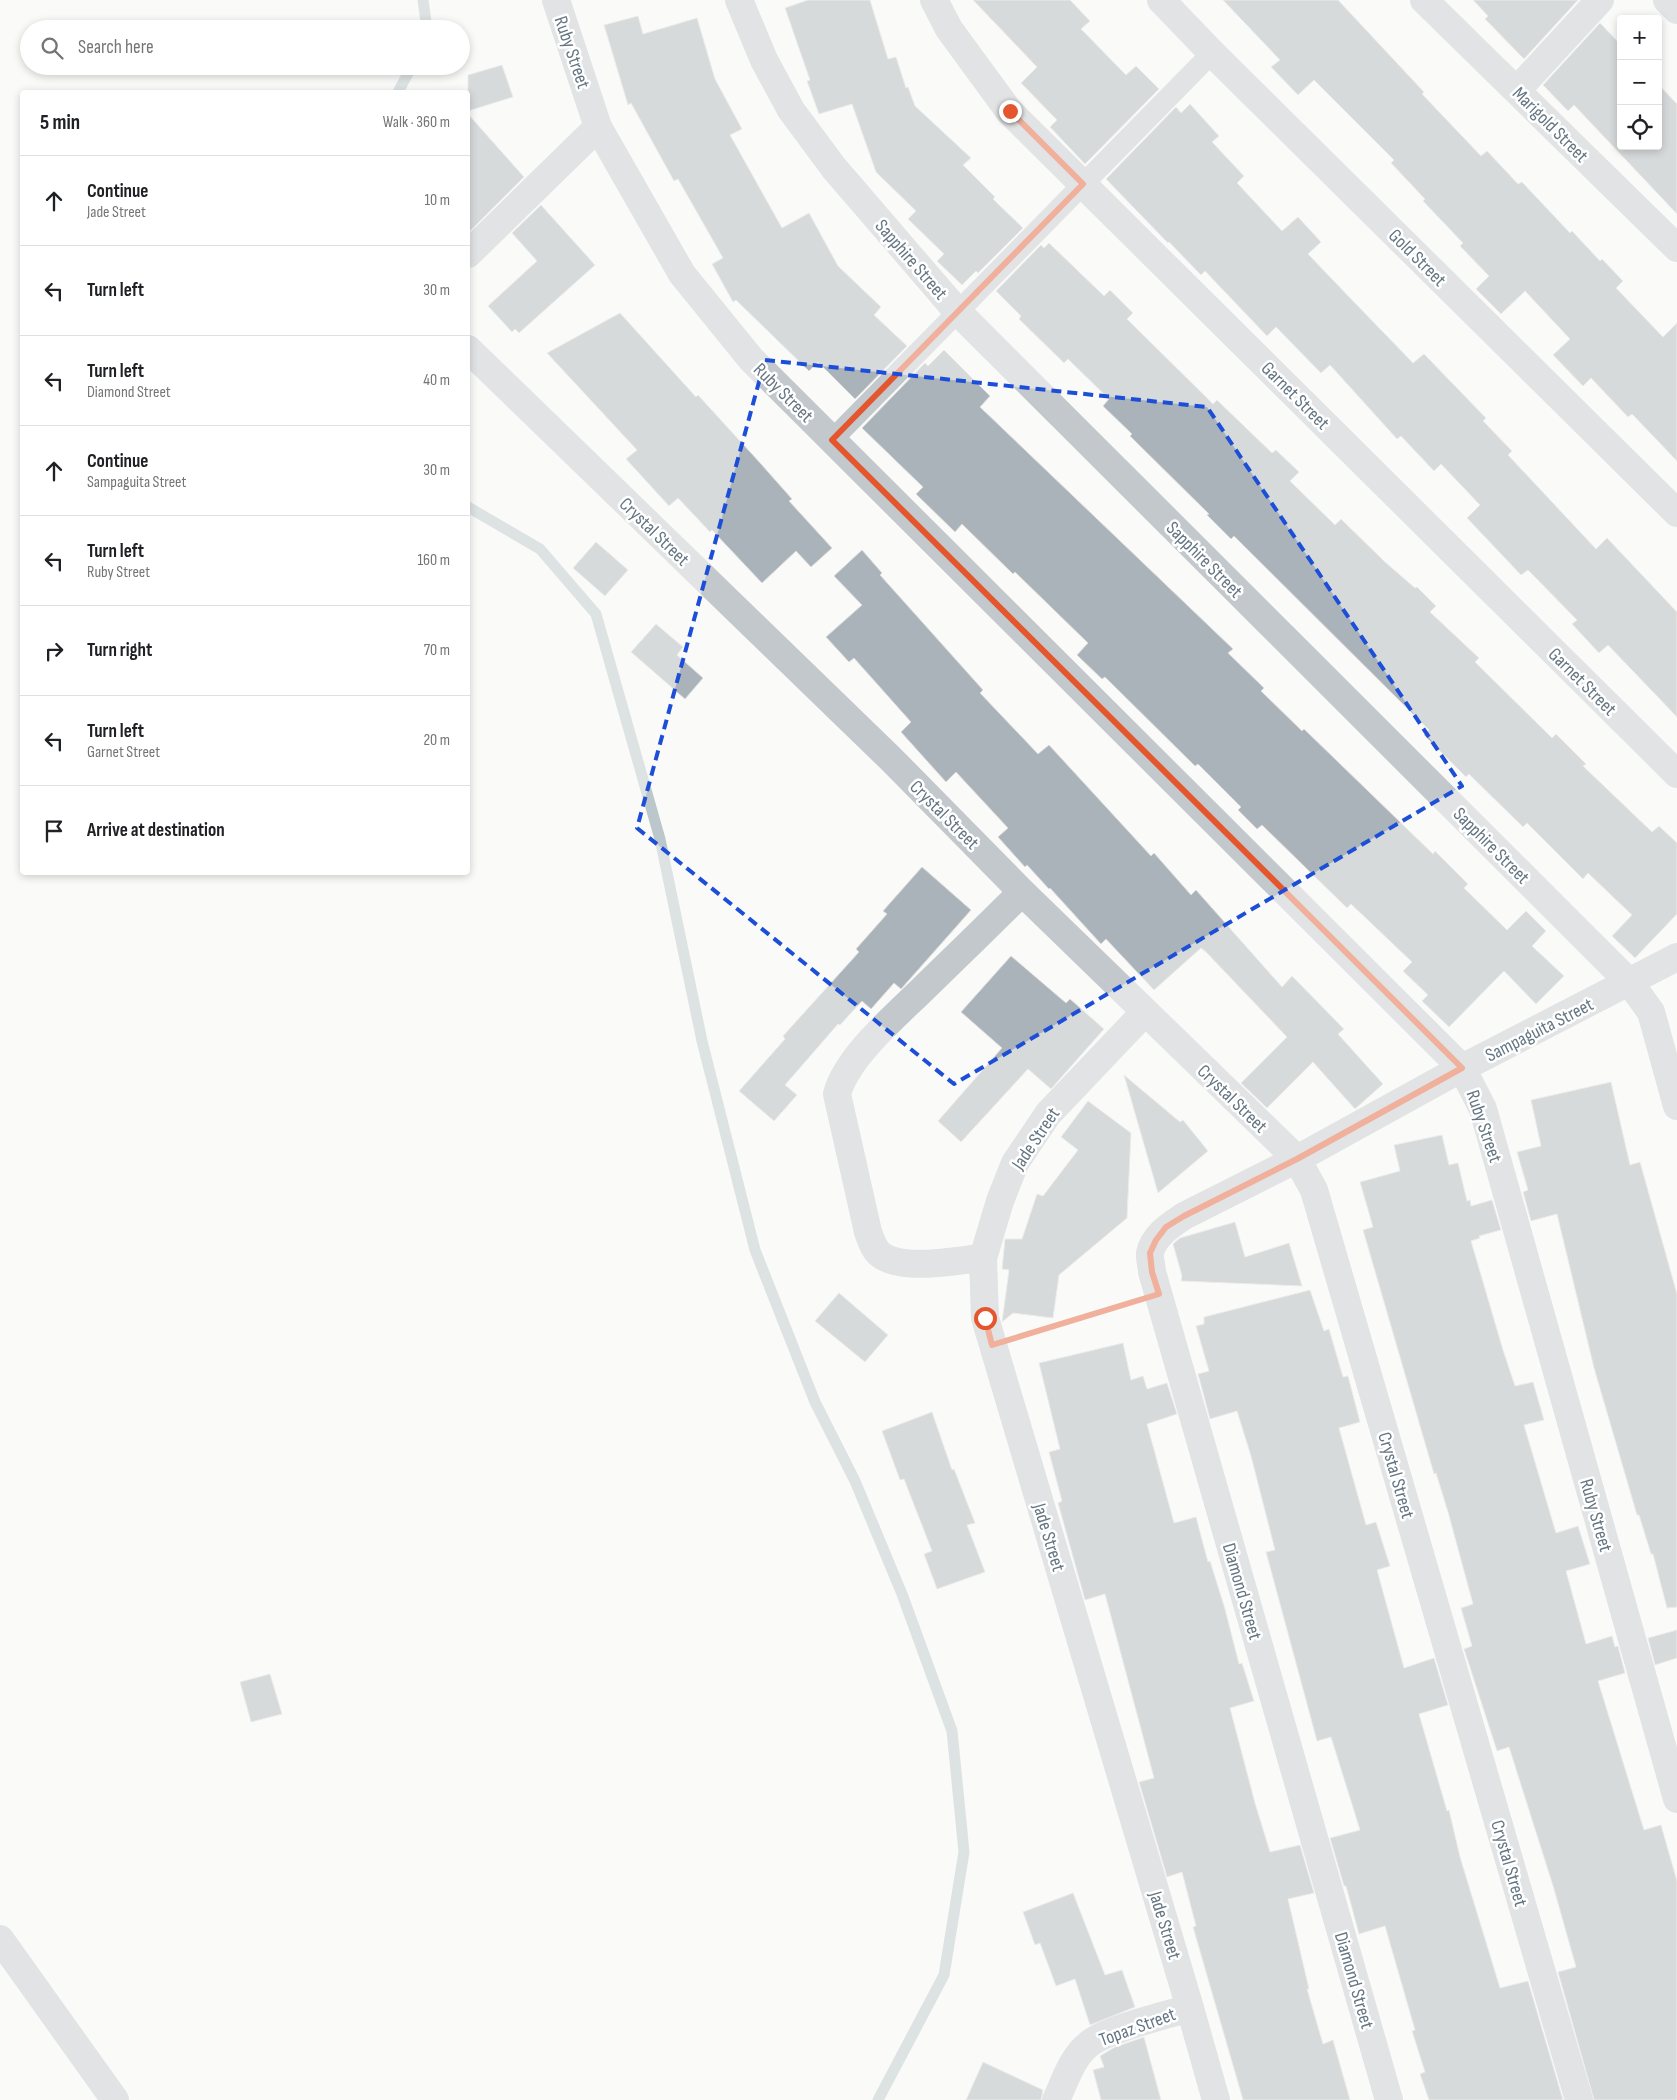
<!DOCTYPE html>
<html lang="en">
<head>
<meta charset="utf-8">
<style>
	body { margin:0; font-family:"Sofia Sans Condensed",sans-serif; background:#f2f2f2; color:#202124 }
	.controls { position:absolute; right:15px; top:15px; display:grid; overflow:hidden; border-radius:5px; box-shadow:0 2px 8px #0003 }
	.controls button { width:45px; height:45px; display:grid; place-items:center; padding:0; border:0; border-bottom:1px solid #e0e0e0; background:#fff; color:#202124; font:25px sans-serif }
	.stop { position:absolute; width:15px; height:15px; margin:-11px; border:4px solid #e4572e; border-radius:50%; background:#fff }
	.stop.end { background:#e4572e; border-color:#fff; box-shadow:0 1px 5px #0008 }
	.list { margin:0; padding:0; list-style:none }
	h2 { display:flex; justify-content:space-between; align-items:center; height:65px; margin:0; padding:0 20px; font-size:21px }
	h2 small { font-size:16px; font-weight:400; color:#757577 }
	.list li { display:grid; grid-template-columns:32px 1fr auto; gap:15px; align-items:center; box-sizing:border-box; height:90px; padding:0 20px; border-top:1px solid #e0e0e0 }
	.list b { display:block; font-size:19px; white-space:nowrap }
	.list p { margin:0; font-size:16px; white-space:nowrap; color:#757577 }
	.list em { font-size:16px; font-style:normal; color:#757577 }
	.icon { flex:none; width:28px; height:28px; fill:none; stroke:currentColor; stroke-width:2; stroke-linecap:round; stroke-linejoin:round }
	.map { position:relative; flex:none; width:1677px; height:2100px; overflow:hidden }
	.search { position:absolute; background:#fff; box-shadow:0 2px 8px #0003; left:20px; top:20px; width:450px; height:55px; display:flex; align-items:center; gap:12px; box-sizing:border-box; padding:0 18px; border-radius:28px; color:#757577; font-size:19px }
	.panel { position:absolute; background:#fff; box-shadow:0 2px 8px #0003; left:20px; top:90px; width:450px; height:785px; border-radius:5px }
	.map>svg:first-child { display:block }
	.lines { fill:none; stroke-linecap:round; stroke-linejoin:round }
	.stream { stroke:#bbc7cb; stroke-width:11 }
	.building { fill:#aab3b9; stroke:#dcdcda }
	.path { stroke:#bbbfc2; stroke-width:3; stroke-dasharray:2.5 2.5; stroke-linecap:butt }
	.service { stroke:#c3c8cc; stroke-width:21 }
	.minor { stroke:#c3c8cc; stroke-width:28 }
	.tertiary { stroke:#c3c8cc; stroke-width:28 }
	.route { stroke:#e4572e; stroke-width:6 }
	.marked { fill:none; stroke:#1d4ed8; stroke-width:4; stroke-dasharray:10 6; stroke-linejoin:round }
	.labels { text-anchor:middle; stroke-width:5; stroke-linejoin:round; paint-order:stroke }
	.street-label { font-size:19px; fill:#657683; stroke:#fff }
</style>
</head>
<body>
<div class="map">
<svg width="1677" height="2100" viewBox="0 0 1677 2100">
	<rect width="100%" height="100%" fill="#fafaf8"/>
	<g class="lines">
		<path class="stream" d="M423,0L427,29
			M398,92L412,66
			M468,507L540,549L596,614L660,839L702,1041L755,1250L815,1402L855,1481L902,1594L952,1731L964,1852L944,1975L878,2100"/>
	</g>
	<path class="building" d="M808,0H870L888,59L896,57L906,88L908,87L915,106L971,158L963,165L995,197L993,199L1023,228L978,273L976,271L962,285L937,261L944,254L908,219L916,211L876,172L852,104L819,114L807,81L810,80L785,8Z
		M973,0H1070L1090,21L1081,29L1126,75L1136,66L1159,89L1085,164L1050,127L1057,120L1021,83L1037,67Z
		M1223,0H1338L1424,92L1422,94L1481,156L1487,151L1518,184L1522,182L1570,233L1572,231L1600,261L1602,259L1623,281L1616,288L1663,337L1677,323V461L1632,414L1628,417L1591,378L1583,386L1553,355L1570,339L1525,291L1501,314L1476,289L1489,276L1460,246L1463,243L1423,201L1425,199L1391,163L1394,160L1314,80L1298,95L1271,67L1280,60Z
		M1473,0H1578L1524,59L1485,19L1488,16Z
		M638,16L643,34L697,18L715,79L742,129L730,135L782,228L809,213L838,266L881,307L874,315L907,346L855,399L818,362L809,371L736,300L733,302L712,264L723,258L678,179L674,181L631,103L628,105L604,25Z
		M1600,23L1621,45V146H1658V84L1677,104V214L1574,105L1568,111L1543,85Z
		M502,65L513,97L468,111V75Z
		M1190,104L1219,136L1212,142L1244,176L1237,183L1282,231L1298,217L1321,242L1308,254L1354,302L1413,363L1424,354L1486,418L1483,421L1512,451L1508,455L1596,549L1607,538L1677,612V717L1608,645L1599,653L1572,624L1577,620L1528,570L1521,575L1467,518L1480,505L1441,464L1434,471L1401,436L1397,439L1330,365L1321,373L1276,327L1267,336L1205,271L1201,275L1169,242L1168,243L1106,179L1176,107L1181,113Z
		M468,114L524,177L468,233Z
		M541,205L595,265L519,333L515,329L512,332L488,306L537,261L512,233Z
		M1049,243L1104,296L1110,290L1133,313L1127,319L1213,404L1217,400L1272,453L1276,450L1299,472L1290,481L1335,525L1341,519L1385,562L1415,588L1417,587L1436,606L1430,612L1479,658L1475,662L1552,738L1556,734L1586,764L1583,766L1652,832L1659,826L1677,843V914L1635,958L1612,936L1632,915L1588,873L1583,879L1527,823L1523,827L1469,774L1466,777L1424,735L1429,730L1234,536L1231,539L1207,515L1209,514L1130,436L1132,434L1103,406L1109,399L1068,359L1064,363L1019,319L1021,316L996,291L1041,245L1044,248Z
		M620,313L696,397L698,395L761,464L792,499L789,501L832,548L811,567L796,551L762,583L712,530L710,532L678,498L669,506L626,459L637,450L547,353Z
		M944,350L990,396L980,407L1233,649L1228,653L1264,688L1261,691L1302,731L1304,729L1433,854L1435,851L1468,884L1464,888L1507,930L1526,911L1546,931L1532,946L1564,976L1536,1004L1504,971L1449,1027L1422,1001L1428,995L1403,971L1412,962L1351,904L1347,908L1262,825L1257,829L1238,810L1241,807L1198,764L1195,766L1105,677L1102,679L1077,655L1088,643L1015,572L1013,574L962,524L955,532L916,494L923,487L862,428L925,363L928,366Z
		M596,542L628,570L605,596L573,568Z
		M862,550L882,573L880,575L983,690L980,693L1038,754L1049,745L1151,856L1154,853L1191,895L1196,890L1282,987L1292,976L1344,1029L1338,1034L1383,1084L1355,1109L1313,1062L1267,1108L1241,1083L1287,1037L1206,952L1201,948L1154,990L1106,939L1101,944L1050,888L1049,889L1027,865L1025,867L998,837L1008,828L956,772L946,782L901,732L911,722L854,658L849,662L826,637L862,605L834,576Z
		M656,624L683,647L677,655L703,678L685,699L631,652Z
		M922,867L971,910L901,989L894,983L871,1009L862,1001L840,1025L838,1024L785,1085L797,1095L774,1121L739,1091L785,1039L783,1036L859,952L856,949L887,914L883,911Z
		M1011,956L1066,1003L1070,999L1104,1029L1051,1089L1028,1069L961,1142L938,1121L1002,1048L961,1012Z
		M1124,1075L1180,1122L1183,1120L1208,1151L1158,1193Z
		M1611,1082L1630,1165L1640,1162L1677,1294V1607L1667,1608L1653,1554H1651L1639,1515H1637L1594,1368L1557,1214L1531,1221L1523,1192L1528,1190L1517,1152L1541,1146L1531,1100Z
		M1088,1101L1131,1133L1127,1218L1059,1275L1053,1318L1013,1313L1002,1322L1009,1270L1002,1269L1005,1239H1022L1037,1194L1043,1196L1078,1150L1061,1137Z
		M1442,1135L1449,1165L1458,1163L1467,1201L1470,1200L1471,1206L1492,1200L1501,1230L1479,1236L1480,1238L1471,1241L1503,1350L1515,1386L1533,1382L1544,1420L1524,1425L1556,1533L1578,1526L1590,1564L1566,1571L1586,1644L1612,1636L1615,1647L1618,1646L1625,1673L1598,1681L1644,1830L1661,1825L1677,1881V2100H1594L1558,1972L1576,1967L1554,1889L1509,1747L1497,1751L1464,1649L1472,1646L1461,1608L1473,1604L1448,1512L1436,1473L1434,1474L1363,1230L1373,1227L1360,1182L1400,1171L1394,1145Z
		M1235,1222L1245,1257L1289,1243L1302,1286L1181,1281L1182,1276L1173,1244L1180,1238Z
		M1310,1290L1324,1331L1329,1329L1343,1377L1348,1376L1360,1422L1339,1428L1366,1525L1376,1522L1390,1566L1377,1570L1404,1668L1434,1658L1448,1705L1419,1714L1447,1811L1449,1810L1460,1857L1500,1988L1528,1981L1563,2100H1429L1420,2074L1425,2072L1412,2031L1415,2030L1385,1926L1359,1934L1346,1886H1344L1330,1838L1360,1830L1331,1737L1317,1741L1266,1552L1275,1550L1251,1456L1237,1411L1210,1419L1198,1374L1209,1371L1196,1326L1204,1324V1317Z
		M839,1293L888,1335L865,1362L815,1321Z
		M1123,1343L1131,1380L1143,1376L1147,1389L1167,1383L1177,1414L1147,1424L1174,1523L1196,1517L1208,1562L1210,1561L1225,1609L1239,1664L1242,1663L1254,1701L1230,1708L1255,1803L1270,1852L1300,1845L1314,1893L1288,1899L1309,1989H1307L1323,2044L1333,2040L1350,2100H1243L1193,1927L1196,1926L1182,1872L1167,1877L1139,1782L1154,1778L1105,1594L1085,1600L1058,1503L1062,1501L1049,1452L1060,1449L1039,1363Z
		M932,1412L952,1470L954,1469L975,1523L967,1525L985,1572L937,1589L924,1554L932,1551L904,1479L900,1480L882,1431Z
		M1677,1630V1658L1655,1665L1648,1638Z
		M270,1674L282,1714L251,1722L240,1682Z
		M1073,1893L1105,1975L1122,1970L1135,2007L1090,2025L1075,1979L1056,1986L1040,1943L1035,1945L1023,1912Z
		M1144,2037L1161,2100H1101L1093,2070L1104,2067L1100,2056L1115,2047Z
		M983,2062L1043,2090L1041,2100H966Z"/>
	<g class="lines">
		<path class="path" d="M1024,1335L1128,1304"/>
		<path class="service" d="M832,440L1212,53"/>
		<path class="minor" d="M556,0L598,127L682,274L751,359L1462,1068L1483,1109L1677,1799
			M739,0L764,60L791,110L834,168L957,311L1630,983L1651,1012L1677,1106
			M934,0L949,29L1009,111L1677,774
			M1161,0L1212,53L1677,513
			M1424,0L1677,248
			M1667,0L1677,10
			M1517,90L1600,0
			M468,254L598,127
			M468,349L891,759L1022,892L1297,1159L1314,1190L1579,2100
			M1144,1013L1048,1114L1015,1163L1000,1201L983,1258L985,1318L1190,2008L1216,2100
			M983,1258C956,1260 894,1274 876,1250C873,1245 870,1238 868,1232L837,1094C847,1056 898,1014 926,986C958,955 990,924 1022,892
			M1056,2100C1065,2081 1072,2057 1089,2044C1107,2029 1166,2015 1190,2008
			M1389,2100L1152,1272C1152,1266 1149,1258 1150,1253C1154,1235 1171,1225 1184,1216L1297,1159L1462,1068L1677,957"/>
		<path class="tertiary" d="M0,1939L115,2100"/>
	</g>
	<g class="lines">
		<path class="route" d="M985,1318L992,1345L1159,1294L1152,1272L1150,1253L1156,1240L1166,1227L1184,1216L1297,1159L1462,1068L832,440L1083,184L1010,111"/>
	</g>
	<path d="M0 0H1677V2100H0ZM765,360L1207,407L1462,786L954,1084L637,828Z" fill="#fafaf8" fill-opacity=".55" fill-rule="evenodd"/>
	<path class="marked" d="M765,360L1207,407L1462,786L954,1084L637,828Z"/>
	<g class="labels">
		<g class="street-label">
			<text transform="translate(573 52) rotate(71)" y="7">Ruby Street</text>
			<text transform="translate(1551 124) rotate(45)" y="7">Marigold Street</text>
			<text transform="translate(1418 257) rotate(45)" y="7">Gold Street</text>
			<text transform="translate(912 259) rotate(49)" y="7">Sapphire Street</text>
			<text transform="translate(784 392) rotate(45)" y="7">Ruby Street</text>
			<text transform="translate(1296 395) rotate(45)" y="7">Garnet Street</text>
			<text transform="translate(655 531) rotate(44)" y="7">Crystal Street</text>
			<text transform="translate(1205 559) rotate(45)" y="7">Sapphire Street</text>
			<text transform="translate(1583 681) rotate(45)" y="7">Garnet Street</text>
			<text transform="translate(945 814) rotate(45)" y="7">Crystal Street</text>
			<text transform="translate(1492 845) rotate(45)" y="7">Sapphire Street</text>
			<text transform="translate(1539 1029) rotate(-27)" y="7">Sampaguita Street</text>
			<text transform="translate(1233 1098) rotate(44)" y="7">Crystal Street</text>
			<text transform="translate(1485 1126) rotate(71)" y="7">Ruby Street</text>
			<text transform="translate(1035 1138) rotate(-56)" y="7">Jade Street</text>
			<text transform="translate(1397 1475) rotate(74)" y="7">Crystal Street</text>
			<text transform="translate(1597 1515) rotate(74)" y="7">Ruby Street</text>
			<text transform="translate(1050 1537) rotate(73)" y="7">Jade Street</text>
			<text transform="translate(1243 1591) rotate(74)" y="7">Diamond Street</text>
			<text transform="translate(1510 1863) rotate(74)" y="7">Crystal Street</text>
			<text transform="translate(1166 1925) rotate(73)" y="7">Jade Street</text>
			<text transform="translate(1355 1980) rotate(74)" y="7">Diamond Street</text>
			<text transform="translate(1137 2026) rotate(-20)" y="7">Topaz Street</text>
		</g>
	</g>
</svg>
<div class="controls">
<button>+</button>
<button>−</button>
<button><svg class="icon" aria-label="locate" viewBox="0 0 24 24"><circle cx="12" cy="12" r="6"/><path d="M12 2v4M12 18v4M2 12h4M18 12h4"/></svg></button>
</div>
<div class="stop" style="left:985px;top:1318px"></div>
<div class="stop end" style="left:1010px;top:111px"></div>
<div class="search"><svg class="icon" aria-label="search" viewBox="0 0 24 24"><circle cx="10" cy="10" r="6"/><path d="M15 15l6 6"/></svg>Search here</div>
<section class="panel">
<h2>5 min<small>Walk · 360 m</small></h2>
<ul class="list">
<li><svg class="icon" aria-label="ahead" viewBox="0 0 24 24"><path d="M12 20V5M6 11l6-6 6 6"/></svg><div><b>Continue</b><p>Jade Street</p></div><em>10 m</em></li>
<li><svg class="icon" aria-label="left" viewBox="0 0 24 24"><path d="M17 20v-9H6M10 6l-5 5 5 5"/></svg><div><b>Turn left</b></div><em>30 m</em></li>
<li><svg class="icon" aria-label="left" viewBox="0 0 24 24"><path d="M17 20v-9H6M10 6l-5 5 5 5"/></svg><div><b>Turn left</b><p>Diamond Street</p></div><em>40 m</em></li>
<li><svg class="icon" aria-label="ahead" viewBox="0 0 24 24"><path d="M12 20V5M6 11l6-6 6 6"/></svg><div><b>Continue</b><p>Sampaguita Street</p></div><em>30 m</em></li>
<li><svg class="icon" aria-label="left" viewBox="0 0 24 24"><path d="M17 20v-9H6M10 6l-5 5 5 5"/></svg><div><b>Turn left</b><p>Ruby Street</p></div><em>160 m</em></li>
<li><svg class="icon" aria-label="right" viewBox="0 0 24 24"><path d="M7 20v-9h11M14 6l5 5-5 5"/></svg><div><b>Turn right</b></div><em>70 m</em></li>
<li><svg class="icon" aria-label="left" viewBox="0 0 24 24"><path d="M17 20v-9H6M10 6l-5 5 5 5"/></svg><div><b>Turn left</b><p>Garnet Street</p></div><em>20 m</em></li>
<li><svg class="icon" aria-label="arrive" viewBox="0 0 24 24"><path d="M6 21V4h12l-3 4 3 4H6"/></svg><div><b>Arrive at destination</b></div></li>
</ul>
</section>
</div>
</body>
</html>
